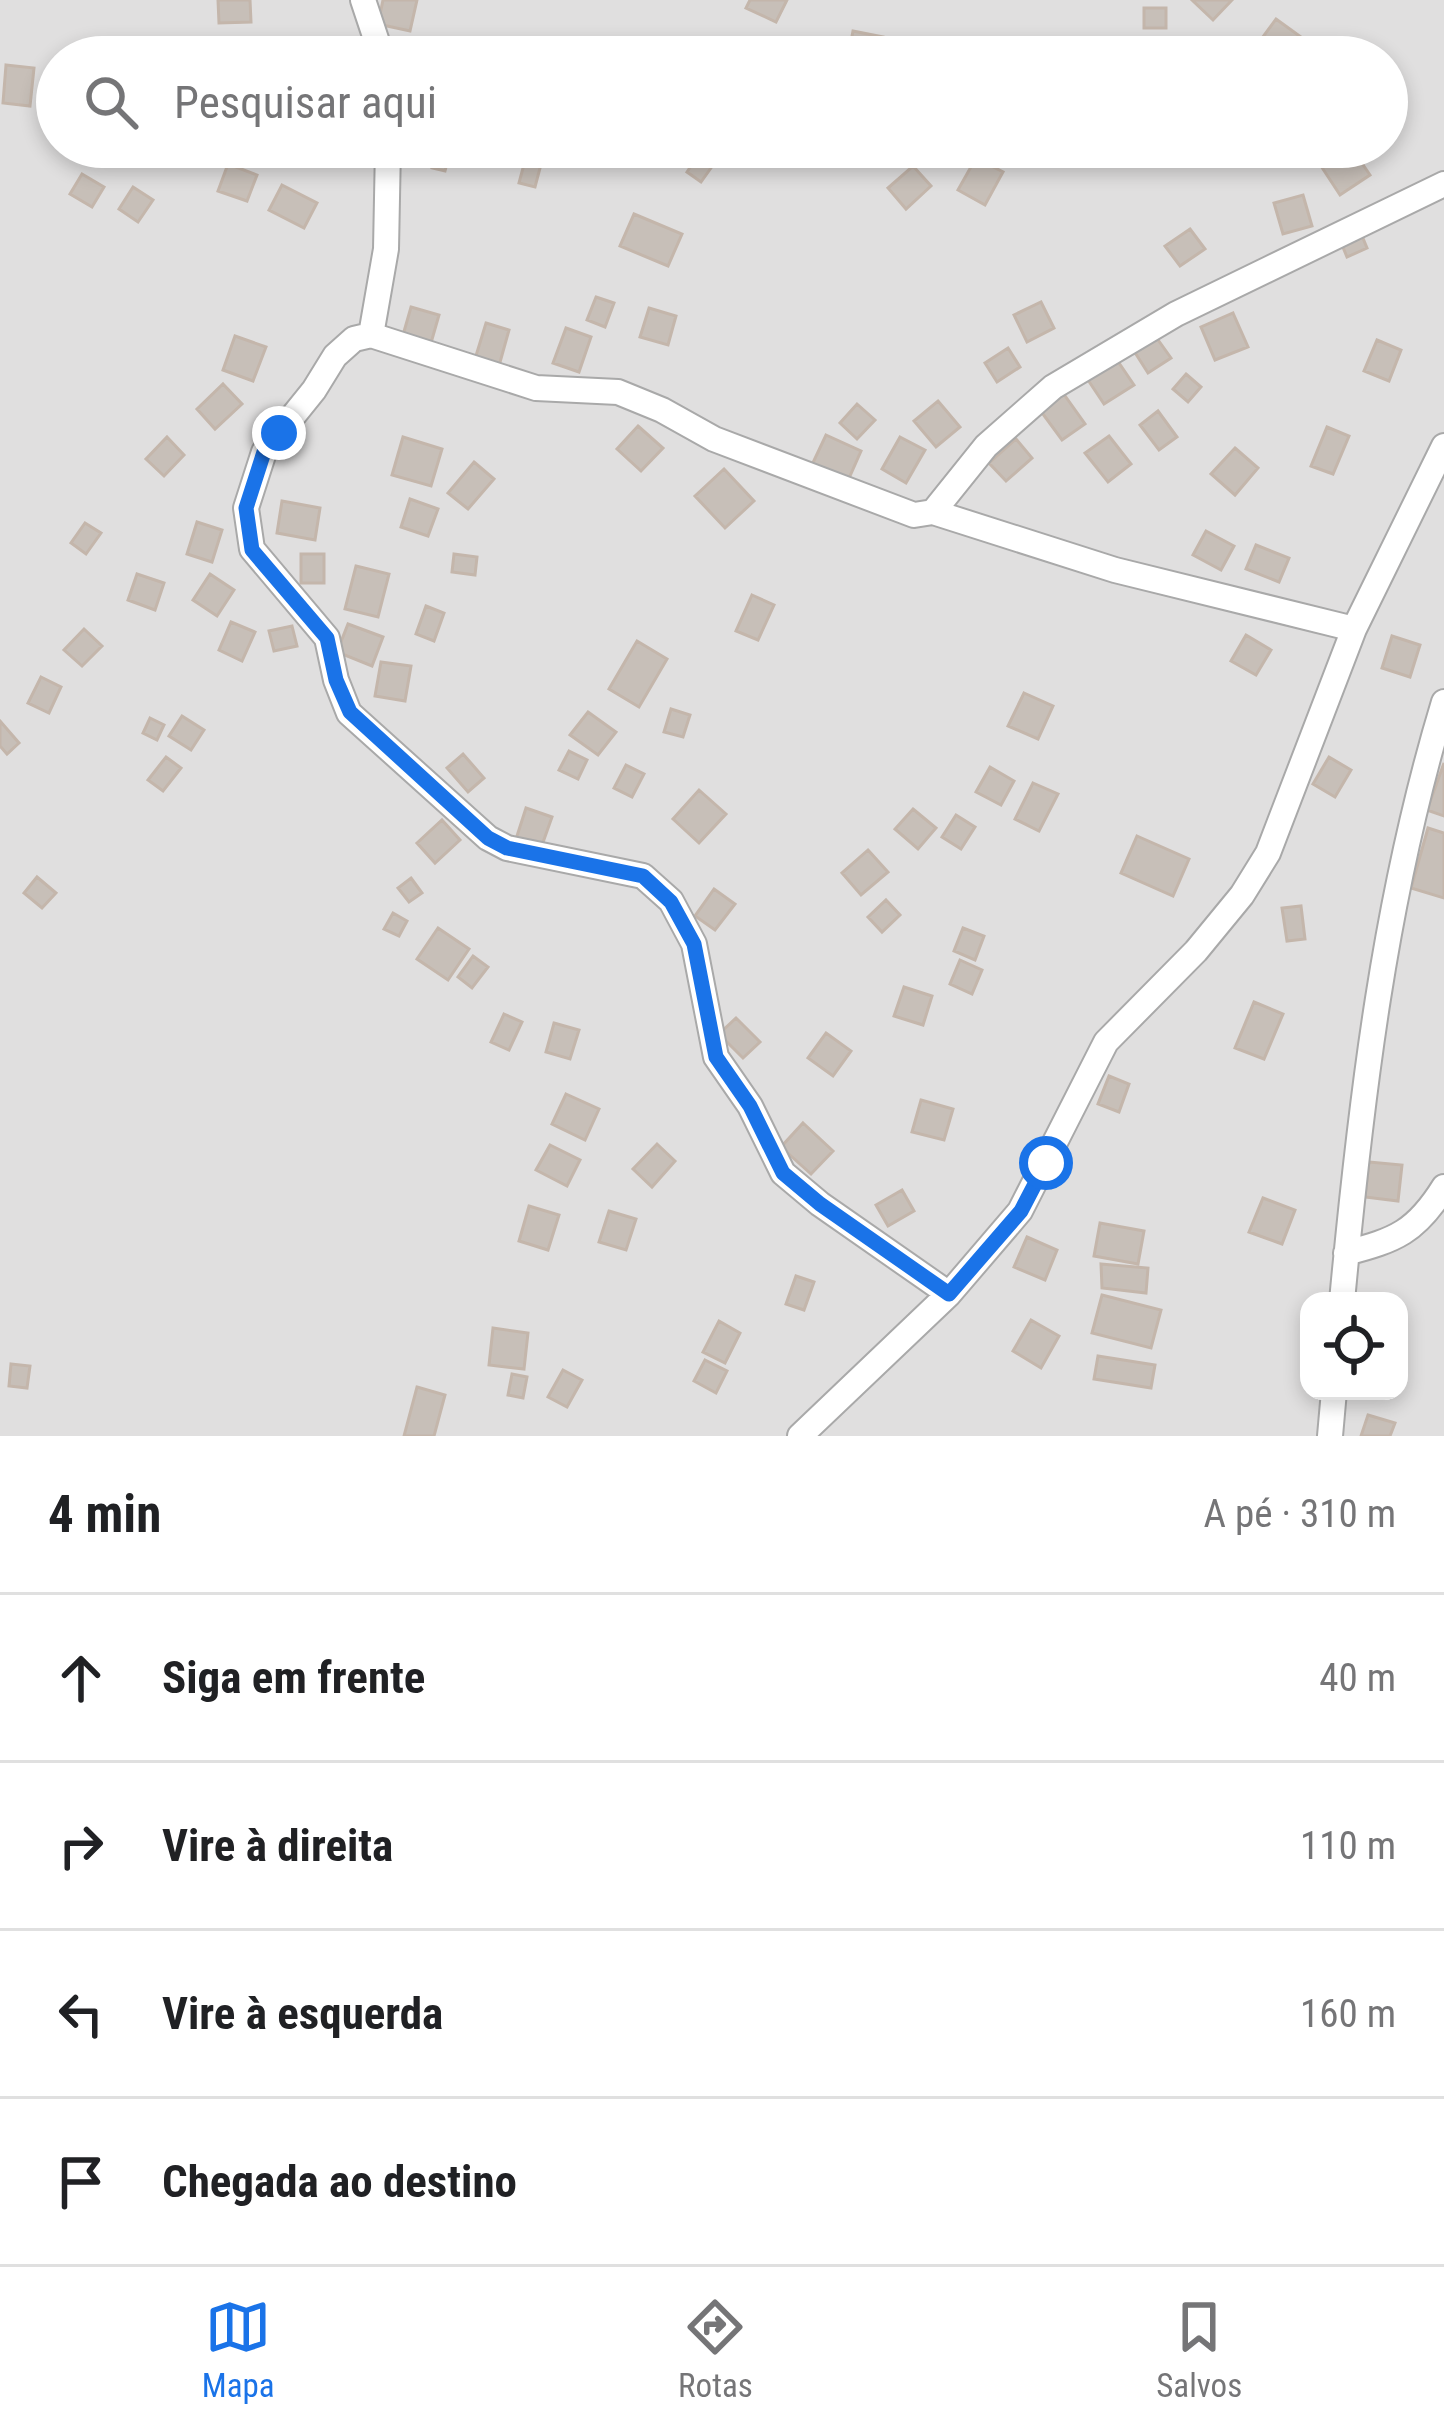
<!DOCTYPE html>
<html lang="pt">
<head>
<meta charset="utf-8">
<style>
	body { margin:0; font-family:"Roboto Condensed",sans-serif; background:#f6f6f6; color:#202124 }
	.controls { position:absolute; right:36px; bottom:36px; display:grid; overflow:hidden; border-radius:24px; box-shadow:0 6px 18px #0003 }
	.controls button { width:108px; height:108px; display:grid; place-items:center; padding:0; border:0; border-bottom:3px solid #e0e0e0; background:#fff; color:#202124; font:60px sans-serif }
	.stop { position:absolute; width:36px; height:36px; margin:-27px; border:9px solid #1a73e8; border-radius:50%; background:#fff }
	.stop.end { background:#1a73e8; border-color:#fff; box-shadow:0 3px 12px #0008 }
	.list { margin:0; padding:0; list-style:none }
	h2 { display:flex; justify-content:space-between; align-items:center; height:156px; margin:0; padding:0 48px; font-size:51px }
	h2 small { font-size:39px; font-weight:400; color:#757577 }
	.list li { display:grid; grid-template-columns:78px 1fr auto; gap:36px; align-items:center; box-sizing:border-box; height:168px; padding:0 48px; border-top:3px solid #e0e0e0 }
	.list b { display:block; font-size:45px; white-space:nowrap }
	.list em { font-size:39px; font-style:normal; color:#757577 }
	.icon { flex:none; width:66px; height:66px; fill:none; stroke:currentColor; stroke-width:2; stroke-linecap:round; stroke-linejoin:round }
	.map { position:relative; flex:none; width:1444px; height:1436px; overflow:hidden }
	.search { position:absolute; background:#fff; box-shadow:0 6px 18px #0003; left:36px; right:36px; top:36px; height:132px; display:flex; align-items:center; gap:30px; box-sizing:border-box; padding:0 42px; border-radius:66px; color:#757577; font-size:45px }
	.sheet { height:828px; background:#fff }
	nav { display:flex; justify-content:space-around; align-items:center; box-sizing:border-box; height:168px; border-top:3px solid #e0e0e0; background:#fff; font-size:33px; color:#757577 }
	nav a { display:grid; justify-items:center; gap:6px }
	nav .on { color:#1a73e8 }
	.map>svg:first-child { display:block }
	.residential { fill:#e0dfdf; fill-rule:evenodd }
	.building { fill:#c7bfb8; stroke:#c4b6ab; stroke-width:3 }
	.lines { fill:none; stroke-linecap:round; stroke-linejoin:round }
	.street-casing { stroke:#a9a9a9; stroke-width:28 }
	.street { stroke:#fff; stroke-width:24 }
	.route { stroke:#1a73e8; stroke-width:15 }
</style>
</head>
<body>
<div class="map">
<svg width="1444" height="1436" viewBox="0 0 1444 1436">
	<rect width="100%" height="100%" fill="#f2efe9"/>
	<path class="residential" d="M0,0H1444V1436H0ZM57,57H1387V147H57ZM1309,1301H1399V1391H1309Z"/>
	<path class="building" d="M218,0H250L251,22L219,23Z
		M383,0H417L410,31L378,24Z
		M750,0H787L776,22L746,8Z
		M1192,0H1232L1213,20Z
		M1144,8H1166V28H1144Z
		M1276,19L1301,37L1286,57H1273L1257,45Z
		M853,31L883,37L879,57H848Z
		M6,65L34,68L30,106L3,103Z
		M295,147H326V157L295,158Z
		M437,147H451L445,171L432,168Z
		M1014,147H1058L1060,155L1018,165Z
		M1351,147L1370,175L1340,195L1321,166Z
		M528,149L544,153L535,187L519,183Z
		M699,154L713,165L701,182L687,172Z
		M976,158L1003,172L985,205L958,190Z
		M228,164L257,175L247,201L218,191Z
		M913,166L931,186L906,209L888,188Z
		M82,174L104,187L92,207L70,194Z
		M282,185L317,203L304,228L269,210Z
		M133,187L153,200L138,222L119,209Z
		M1303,195L1312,226L1283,234L1274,203Z
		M634,214L682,234L668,266L620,246Z
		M1190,229L1205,249L1180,266L1165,246Z
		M1360,231L1367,248L1347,257L1340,240Z
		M596,297L614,303L605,327L587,320Z
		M1041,302L1054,328L1027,342L1014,315Z
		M411,307L439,315L431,343L403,335Z
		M649,308L676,316L668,345L640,337Z
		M1233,313L1248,347L1215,360L1201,327Z
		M486,323L509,330L499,366L475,359Z
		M566,328L591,337L579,372L553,363Z
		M235,336L266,347L253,381L223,370Z
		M1156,337L1171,358L1148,373L1134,351Z
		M1377,340L1401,350L1389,381L1364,371Z
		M1008,348L1020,367L997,382L985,363Z
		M1117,360L1134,385L1104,404L1088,380Z
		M1186,374L1201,387L1188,402L1173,389Z
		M223,384L242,404L215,429L197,409Z
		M1063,393L1085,424L1062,440L1040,410Z
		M938,401L960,427L936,447L914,421Z
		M857,404L875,420L857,439L840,423Z
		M1158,411L1177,437L1159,450L1140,425Z
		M638,426L663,448L641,471L617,449Z
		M1327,427L1349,436L1333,474L1311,466Z
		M826,435L861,451L846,485L810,469Z
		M1109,436L1131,464L1108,482L1085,453Z
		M167,437L184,455L164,476L146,459Z
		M403,437L442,449L431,486L392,475Z
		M900,437L925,450L906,483L882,469Z
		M1016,439L1032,458L1006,481L989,463Z
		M1235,448L1258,468L1235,495L1211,474Z
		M474,462L494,479L468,509L448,493Z
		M724,469L754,501L725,528L695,496Z
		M410,499L438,509L428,536L401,527Z
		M282,501L320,508L315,540L277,533Z
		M197,522L222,530L212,562L187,554Z
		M85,523L101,533L86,554L71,543Z
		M1206,531L1234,546L1221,570L1193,555Z
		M1256,545L1289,558L1279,582L1246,569Z
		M301,554H324V583H301Z
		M454,554L477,557L475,575L452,572Z
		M356,566L389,574L378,617L345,609Z
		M137,574L164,583L155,610L128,600Z
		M210,574L234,590L217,616L193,600Z
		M752,595L774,605L758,640L736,631Z
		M426,606L444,613L434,641L416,634Z
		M231,622L255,632L242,661L219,650Z
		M348,624L383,637L372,666L337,652Z
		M292,626L297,646L274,651L269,631Z
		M84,629L102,646L82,666L64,650Z
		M1246,635L1271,650L1256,675L1231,661Z
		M1392,636L1420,645L1410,677L1382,668Z
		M637,641L667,659L639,707L609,689Z
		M381,662L411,666L405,701L375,696Z
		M41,677L61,687L49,713L28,703Z
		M1024,693L1053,706L1038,739L1008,726Z
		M671,709L690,715L683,737L664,732Z
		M588,712L616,732L598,755L570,735Z
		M182,716L204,730L191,750L169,736Z
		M150,718L164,725L157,740L143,733Z
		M0,721L19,743L7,754L0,746Z
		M569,751L587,760L578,779L559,770Z
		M463,754L484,778L468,792L447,768Z
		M166,757L181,768L163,791L148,780Z
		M1329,757L1351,770L1335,797L1313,784Z
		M1444,763V816L1427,810Z
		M626,765L644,774L632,797L614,788Z
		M990,767L1014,781L1001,805L976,792Z
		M1033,783L1058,794L1039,831L1015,819Z
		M699,790L726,814L699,843L673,819Z
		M526,808L552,817L541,848L516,839Z
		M913,809L936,828L918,849L895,829Z
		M956,815L975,827L961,849L942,837Z
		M442,820L460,840L435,863L417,843Z
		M1428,828L1444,833V898L1411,888Z
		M1137,836L1189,859L1173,896L1121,873Z
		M868,850L888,872L861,895L842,873Z
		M37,877L56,893L42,908L24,893Z
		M411,878L422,893L409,902L398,888Z
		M714,889L735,904L715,930L695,916Z
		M886,900L900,915L882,932L868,917Z
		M1301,906L1305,939L1287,941L1282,908Z
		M393,913L407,921L399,936L384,929Z
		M438,928L469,949L448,980L417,959Z
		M963,928L984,936L975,960L954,951Z
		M473,956L488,967L472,988L458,977Z
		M960,960L982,970L972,994L950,984Z
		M904,987L932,996L923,1025L894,1016Z
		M1254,1002L1283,1014L1264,1059L1235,1048Z
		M504,1014L522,1022L509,1050L491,1042Z
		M736,1018L760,1042L743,1058L719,1034Z
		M554,1023L579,1030L570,1059L546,1052Z
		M826,1033L851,1051L833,1076L808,1058Z
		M1109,1076L1129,1084L1119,1112L1098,1104Z
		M566,1094L599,1109L585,1140L552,1124Z
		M921,1100L953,1109L944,1140L912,1132Z
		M803,1123L833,1151L811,1174L781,1147Z
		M657,1144L675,1161L652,1187L633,1169Z
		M550,1145L580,1160L567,1186L536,1170Z
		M1369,1162L1402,1165L1398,1201L1365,1197Z
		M902,1190L914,1211L888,1226L876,1205Z
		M1263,1198L1295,1210L1282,1244L1249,1232Z
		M529,1206L559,1215L548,1250L519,1241Z
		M609,1211L636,1219L626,1250L599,1242Z
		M1100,1223L1144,1231L1138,1264L1094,1256Z
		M1027,1237L1057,1250L1045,1280L1014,1267Z
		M1101,1264L1148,1268L1146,1293L1102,1288Z
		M796,1276L814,1282L804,1310L786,1304Z
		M1102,1295L1161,1310L1151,1348L1092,1333Z
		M1031,1320L1059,1336L1041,1368L1013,1351Z
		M719,1321L740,1333L725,1363L703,1352Z
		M493,1328L528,1333L524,1369L489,1365Z
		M1098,1356L1155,1365L1151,1388L1094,1379Z
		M705,1360L727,1371L716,1393L694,1381Z
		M11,1364L30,1366L27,1388L9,1386Z
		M563,1370L582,1380L567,1407L548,1397Z
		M512,1374L527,1377L523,1398L508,1395Z
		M417,1387L445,1395L434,1436H404Z
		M1368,1415L1395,1423L1390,1436H1361Z"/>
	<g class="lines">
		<defs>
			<path id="street" d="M363,0L382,57
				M384,57L448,50L495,57
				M371,335L386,249L388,147
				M933,512L986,446L1053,387L1176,314L1444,184
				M1346,1253C1396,1240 1416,1232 1444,1187
				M949,1294L820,1204L783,1173L750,1106L716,1057L694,944L671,901L643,876L507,848L488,838L349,713L336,680L327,638L252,549L246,508L264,452L314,390L335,356L354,339L371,335L536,388L618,392L662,410L714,439L914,515L933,512L1115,570L1354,629
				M1342,1301C1361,1098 1385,897 1444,702
				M800,1436L949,1294L1020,1211L1106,1042L1196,951L1242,895L1268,853L1354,629L1444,446
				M1330,1436L1334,1391"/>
		</defs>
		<use href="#street" class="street-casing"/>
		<use href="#street" class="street"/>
	</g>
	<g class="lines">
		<path class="route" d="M279,433L264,452L246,508L252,550L327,638L336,680L350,712L488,838L507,848L643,876L671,902L694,944L716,1057L750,1106L783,1173L820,1204L949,1294L1021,1211L1046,1163"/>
	</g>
</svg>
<div class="controls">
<button><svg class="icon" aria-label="locate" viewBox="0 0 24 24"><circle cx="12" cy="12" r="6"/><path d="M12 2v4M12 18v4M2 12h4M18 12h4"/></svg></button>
</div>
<div class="stop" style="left:1046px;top:1163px"></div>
<div class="stop end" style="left:279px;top:433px"></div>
<div class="search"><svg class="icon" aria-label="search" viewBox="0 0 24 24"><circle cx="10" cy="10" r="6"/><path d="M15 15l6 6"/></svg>Pesquisar aqui</div>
</div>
<section class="sheet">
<h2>4 min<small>A pé · 310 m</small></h2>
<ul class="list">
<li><svg class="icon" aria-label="ahead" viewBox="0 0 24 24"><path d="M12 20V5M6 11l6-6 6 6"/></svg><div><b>Siga em frente</b></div><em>40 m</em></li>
<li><svg class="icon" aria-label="right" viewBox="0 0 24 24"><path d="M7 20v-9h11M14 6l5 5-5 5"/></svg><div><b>Vire à direita</b></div><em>110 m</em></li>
<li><svg class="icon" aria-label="left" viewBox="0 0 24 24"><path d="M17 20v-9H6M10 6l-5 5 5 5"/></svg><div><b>Vire à esquerda</b></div><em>160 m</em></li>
<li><svg class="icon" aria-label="arrive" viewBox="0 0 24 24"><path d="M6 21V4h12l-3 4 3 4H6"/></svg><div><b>Chegada ao destino</b></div></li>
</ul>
</section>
<nav>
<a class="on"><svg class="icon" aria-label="map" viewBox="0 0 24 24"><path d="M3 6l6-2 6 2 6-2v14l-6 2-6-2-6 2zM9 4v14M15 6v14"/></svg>Mapa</a>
<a><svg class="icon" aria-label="directions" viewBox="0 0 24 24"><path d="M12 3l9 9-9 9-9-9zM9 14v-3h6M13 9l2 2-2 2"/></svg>Rotas</a>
<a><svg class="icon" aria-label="saved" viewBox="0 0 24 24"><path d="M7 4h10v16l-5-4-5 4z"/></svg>Salvos</a>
</nav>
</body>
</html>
